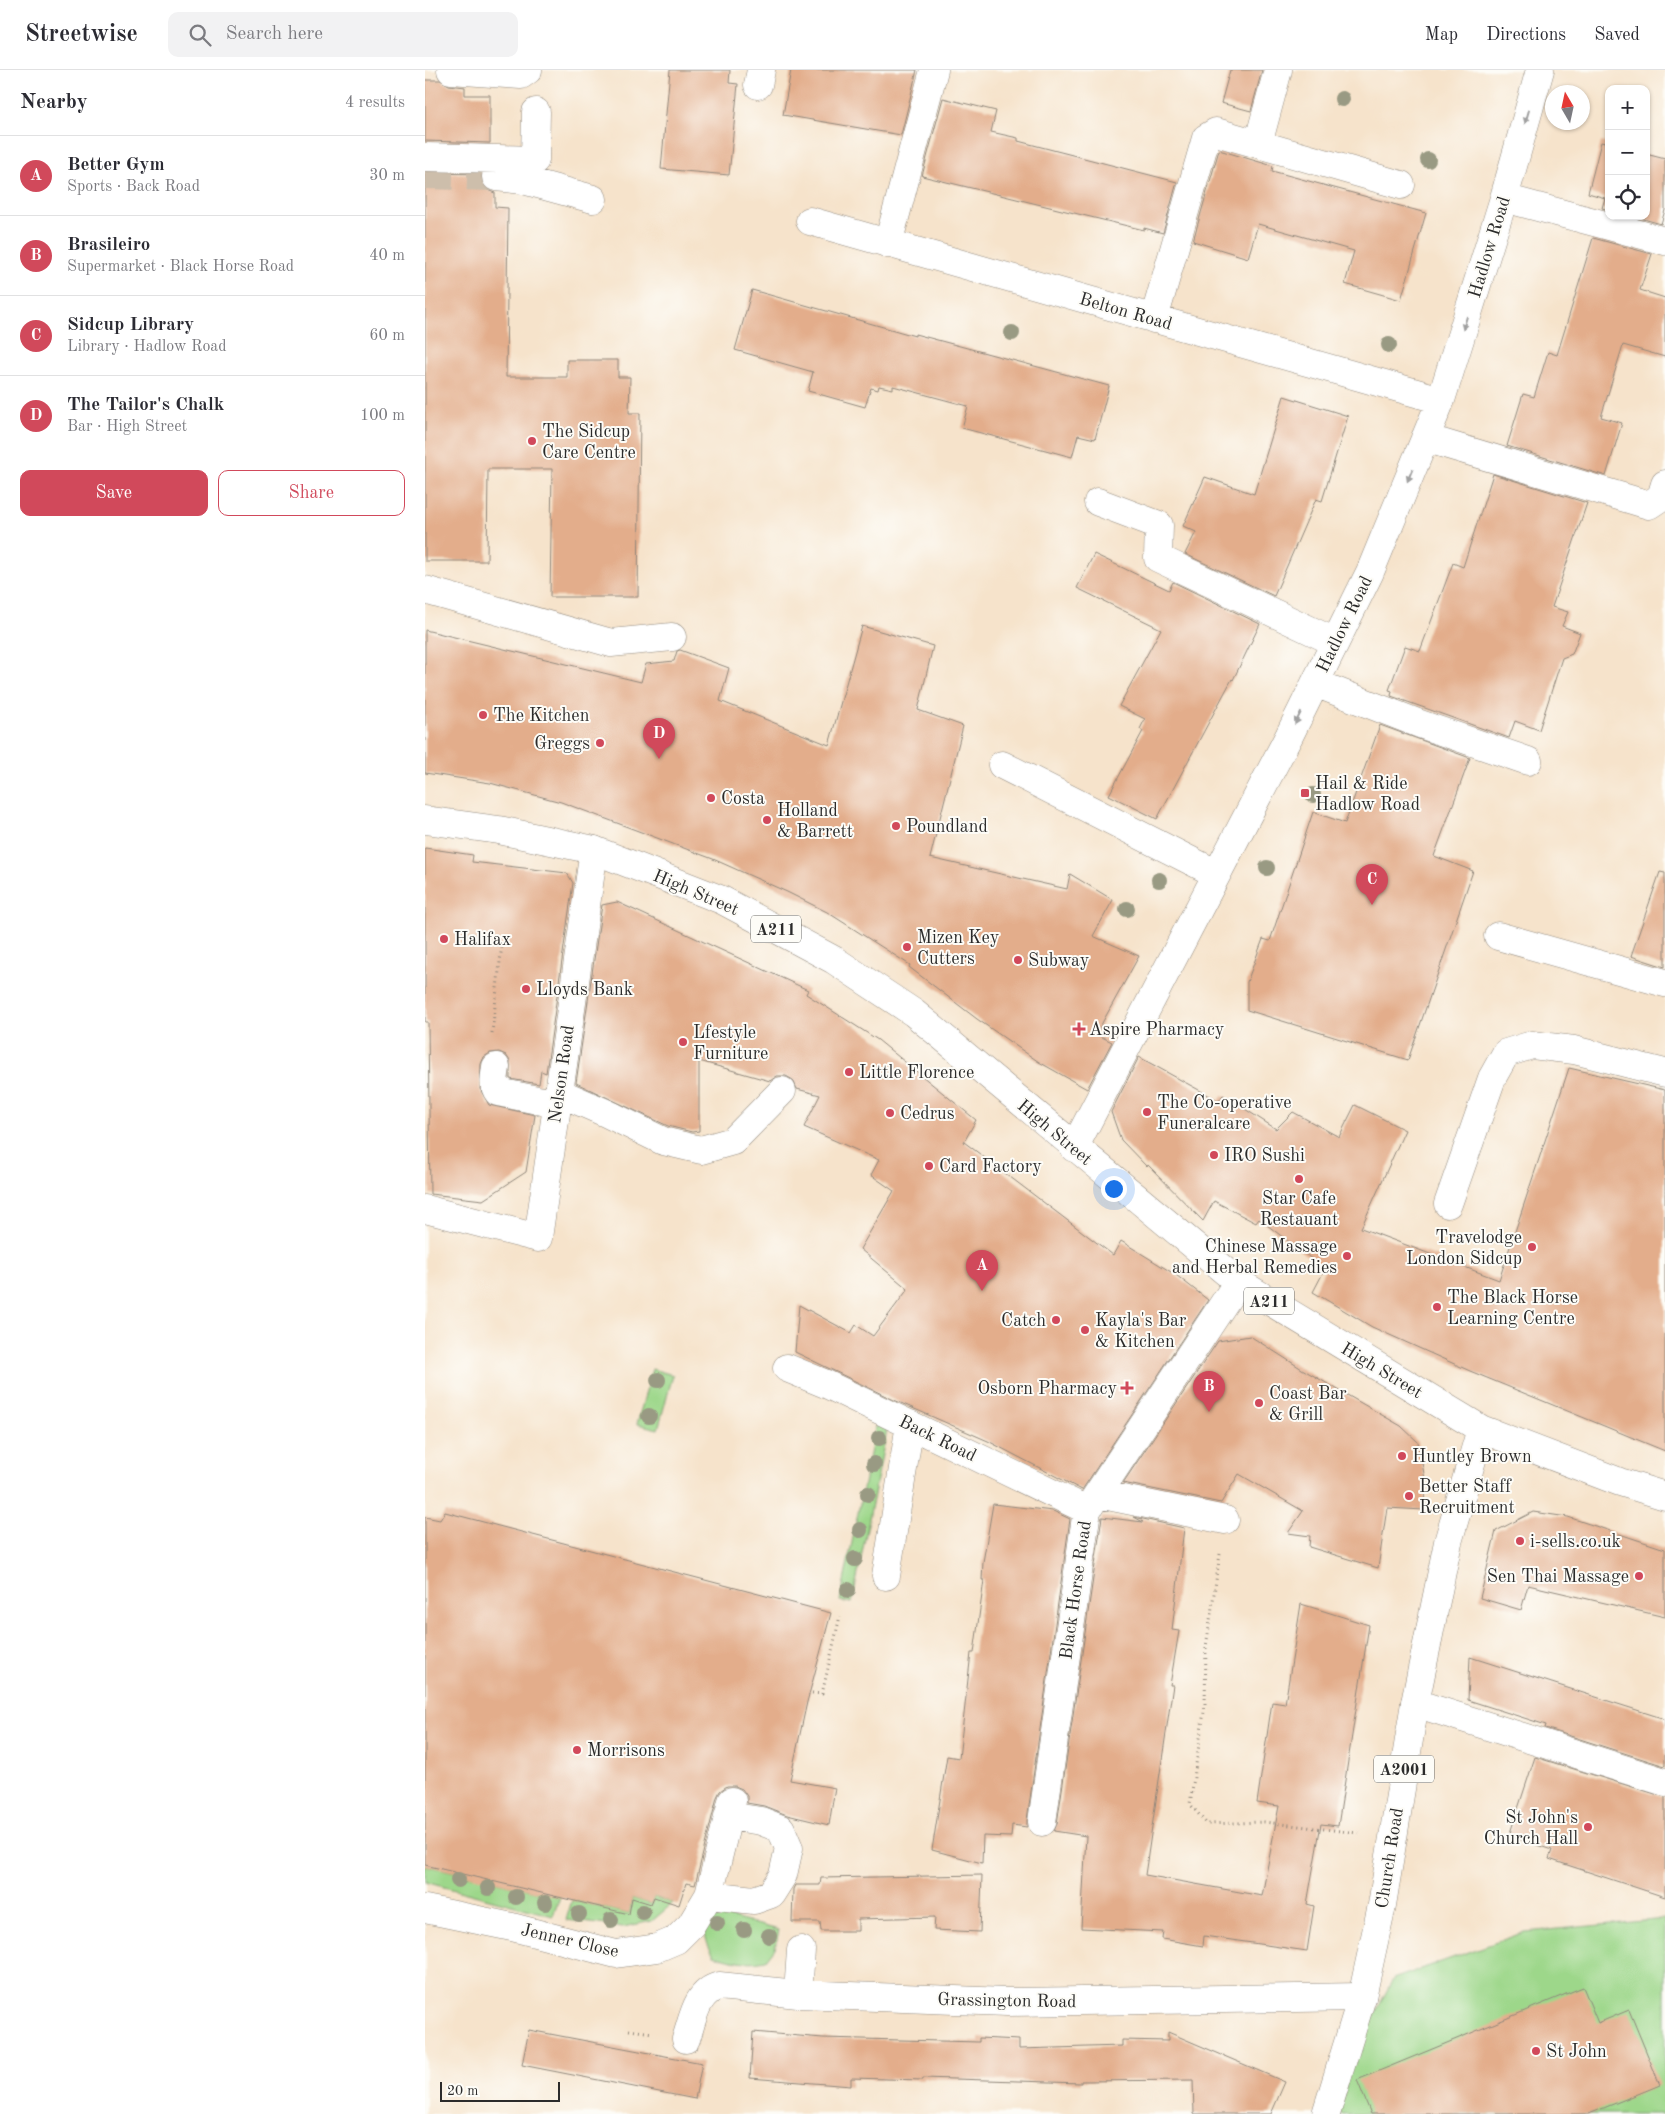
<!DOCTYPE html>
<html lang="en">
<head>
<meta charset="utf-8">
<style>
	body { margin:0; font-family:"Old Standard TT",serif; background:#f2f2f3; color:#2b2b33 }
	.controls { position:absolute; right:15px; top:15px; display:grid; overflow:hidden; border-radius:10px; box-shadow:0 1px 4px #0004 }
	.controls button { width:45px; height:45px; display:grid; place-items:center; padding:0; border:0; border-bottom:1px solid #e1e1e2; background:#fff; color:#2b2b33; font:25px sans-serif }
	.compass { position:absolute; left:1120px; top:15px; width:45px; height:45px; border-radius:50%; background:#fff; box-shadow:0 1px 4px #0004; rotate:351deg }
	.scale { position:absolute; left:15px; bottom:12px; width:120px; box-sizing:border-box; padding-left:5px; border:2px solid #2b2b2b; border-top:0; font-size:14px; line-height:18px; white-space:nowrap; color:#2b2b2b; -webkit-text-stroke:4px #fdfcf7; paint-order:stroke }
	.you { position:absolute; left:688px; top:1118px; width:18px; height:18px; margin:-12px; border:4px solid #fff; border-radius:50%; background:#1a73e8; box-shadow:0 0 0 8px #1a73e833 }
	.badge { display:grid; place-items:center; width:32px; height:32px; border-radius:50%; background:#d1495b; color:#fff; font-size:16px; font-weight:700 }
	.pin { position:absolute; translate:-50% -41px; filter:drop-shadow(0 1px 2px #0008) }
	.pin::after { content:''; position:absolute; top:26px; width:18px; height:15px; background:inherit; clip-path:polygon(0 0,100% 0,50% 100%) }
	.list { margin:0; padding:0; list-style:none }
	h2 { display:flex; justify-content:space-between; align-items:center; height:65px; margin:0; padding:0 20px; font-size:21px }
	h2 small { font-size:16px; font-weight:400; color:#7c7c81 }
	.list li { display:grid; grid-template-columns:32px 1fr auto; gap:15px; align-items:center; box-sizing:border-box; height:80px; padding:0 20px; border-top:1px solid #e1e1e2 }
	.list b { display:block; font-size:19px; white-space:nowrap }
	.list p { margin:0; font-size:16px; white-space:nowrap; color:#7c7c81 }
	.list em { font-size:16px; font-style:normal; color:#7c7c81 }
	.actions { display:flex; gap:10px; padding:15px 20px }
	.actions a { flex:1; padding:11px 0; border:1px solid #d1495b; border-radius:10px; text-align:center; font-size:18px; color:#d1495b }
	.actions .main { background:#d1495b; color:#fff }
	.icon { flex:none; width:28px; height:28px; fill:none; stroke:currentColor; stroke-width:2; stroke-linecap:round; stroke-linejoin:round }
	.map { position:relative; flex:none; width:1240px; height:2044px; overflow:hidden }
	header { display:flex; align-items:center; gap:30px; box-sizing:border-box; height:70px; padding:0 25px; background:#fff; border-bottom:1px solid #e1e1e2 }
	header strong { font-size:24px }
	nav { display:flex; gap:28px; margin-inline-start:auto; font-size:18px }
	.search { width:350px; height:45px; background:#f2f2f3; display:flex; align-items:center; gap:12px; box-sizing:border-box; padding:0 18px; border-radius:10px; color:#7c7c81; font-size:19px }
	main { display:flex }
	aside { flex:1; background:#fff }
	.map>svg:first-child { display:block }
	.green { fill:#9dd78a; stroke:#64815a }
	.building { fill:#e3ad8b }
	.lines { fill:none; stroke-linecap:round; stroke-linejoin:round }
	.minor-tunnel { stroke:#cdbeab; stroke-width:28; stroke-dasharray:28 14; stroke-linecap:butt }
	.minor-casing { stroke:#90877b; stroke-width:29 }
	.major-casing { stroke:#90877b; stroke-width:29 }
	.path { stroke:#90877b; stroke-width:3; stroke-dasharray:1 4; stroke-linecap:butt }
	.minor { stroke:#fff; stroke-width:28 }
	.major { stroke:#fff; stroke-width:28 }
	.tree { fill:#999a83 }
	.oneway { fill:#a0a0a0 }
	.poi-dot { fill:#d1495b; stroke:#fdfcf7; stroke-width:2 }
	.labels { text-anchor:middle; stroke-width:4; stroke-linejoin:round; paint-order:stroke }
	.shield { fill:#fdfcf7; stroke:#6a6a68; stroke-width:1 }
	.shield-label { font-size:16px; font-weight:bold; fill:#2b2b2b }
	.street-label { font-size:18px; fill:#2b2b2b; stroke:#fdfcf7 }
	.poi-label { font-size:18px; fill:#2b2b2b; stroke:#fdfcf7; text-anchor:start }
</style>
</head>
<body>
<header>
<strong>Streetwise</strong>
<div class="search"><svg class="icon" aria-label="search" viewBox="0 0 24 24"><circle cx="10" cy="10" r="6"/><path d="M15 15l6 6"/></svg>Search here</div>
<nav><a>Map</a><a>Directions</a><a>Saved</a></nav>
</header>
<main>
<aside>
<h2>Nearby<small>4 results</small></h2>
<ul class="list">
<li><span class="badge">A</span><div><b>Better Gym</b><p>Sports · Back Road</p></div><em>30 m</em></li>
<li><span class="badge">B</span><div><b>Brasileiro</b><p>Supermarket · Black Horse Road</p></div><em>40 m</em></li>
<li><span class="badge">C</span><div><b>Sidcup Library</b><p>Library · Hadlow Road</p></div><em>60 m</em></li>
<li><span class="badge">D</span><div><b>The Tailor's Chalk</b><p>Bar · High Street</p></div><em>100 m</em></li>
</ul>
<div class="actions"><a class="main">Save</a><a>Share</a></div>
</aside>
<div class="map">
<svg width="1240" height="2044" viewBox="0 0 1240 2044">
	<rect width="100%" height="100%" fill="#fdfcf7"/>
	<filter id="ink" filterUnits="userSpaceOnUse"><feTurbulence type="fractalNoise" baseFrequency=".02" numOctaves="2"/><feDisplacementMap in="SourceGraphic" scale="10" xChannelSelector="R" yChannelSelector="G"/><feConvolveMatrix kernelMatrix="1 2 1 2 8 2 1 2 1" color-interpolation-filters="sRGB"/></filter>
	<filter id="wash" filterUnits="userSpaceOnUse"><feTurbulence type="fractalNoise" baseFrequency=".0096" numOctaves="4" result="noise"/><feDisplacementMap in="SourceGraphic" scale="20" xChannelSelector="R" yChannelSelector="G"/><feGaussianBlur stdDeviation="1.12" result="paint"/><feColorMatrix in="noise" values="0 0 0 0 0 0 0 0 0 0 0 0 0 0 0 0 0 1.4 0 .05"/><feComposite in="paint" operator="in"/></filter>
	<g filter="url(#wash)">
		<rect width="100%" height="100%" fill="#f6e3cb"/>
		<path class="green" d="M227,1299L248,1305L233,1359L212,1354Z
			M451,1355L462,1360L427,1533L415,1531Z
			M0,1795L135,1827L128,1846L0,1812Z
			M229,1827L248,1833L227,1851L198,1857L141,1850L147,1830L204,1844L207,1828L226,1834Z
			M285,1842L354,1860L350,1878L341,1890C321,1894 309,1891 289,1885C279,1868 277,1861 285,1842Z
			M1240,1849V2044H914L929,1984L968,1909L1100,1862Z"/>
		<g id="blocks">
			<path class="building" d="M245,0H305L304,13L313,14L304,105L236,99Z
				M366,0H492L476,65L358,45Z
				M805,0H837L826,41L796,33Z
				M0,10H15L24,15L40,17V25H65V73L0,71Z
				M518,28L571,41L566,62L593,68V71L752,112L738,163L719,158V160L497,106Z
				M1176,72L1184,74V140L1177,138L1180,128L1163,123Z
				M794,80L848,96L847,101L1001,143L976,230L920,214L929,181L833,154L823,188L768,171Z
				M1221,84L1240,89V140L1236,154L1208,146H1221Z
				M0,103L56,104L57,114L62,120L70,123V137L83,138L81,307H142V290H193V307H205L204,343H215L213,527H125L127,399H63L62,491H0Z
				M1168,168L1227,184L1215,220L1240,228V287L1198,275L1176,347L1197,353L1181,406L1082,376L1098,324L1109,327L1123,282L1132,285Z
				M327,220L490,266V264L684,316L670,369L653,365L647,387L537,358L543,336L468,316V319L454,316L453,320L446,318L440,337L383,321L388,302L310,280Z
				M859,326L923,346L897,431L891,429L849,526L760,484L771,462L758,456L780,407L829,424Z
				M1068,404L1162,433L1127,537L1143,542L1137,556L1155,563L1147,584L1137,588L1114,660L1090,651L1084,668L966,626L967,621L964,620L980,576L995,581L1028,493L1038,497Z
				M669,484L744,520L748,512L835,554L808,610L807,609L732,749L684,725L718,661L715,659L720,649L694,636L736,559L652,518Z
				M437,556L508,576L493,640L538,656L505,788L642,819L645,804L688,830L668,866L714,886L671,964L687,972L662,1019L614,992L552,949L484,897L485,895L402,842L362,822L288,789L136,732L65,713L0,703V560L216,612L221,594L249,591L252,581L255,580L304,598L295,631L404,675Z
				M955,655L1045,688L1009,786L1048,801L983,990L822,940V912L838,869L845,871L888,742L920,753Z
				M0,778L48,785L47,792L142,803L148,813L121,1003L116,1001L114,1014L85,1009V991L81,985L74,982L65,983L59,987L56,994L55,1019L64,1035L110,1045L101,1102L58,1130L5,1124L3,952H0Z
				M1235,802L1240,803V897L1206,886Z
				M192,832L383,920L381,924L453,970L551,1050L539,1072L688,1185L696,1171L751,1205L783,1230L657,1420L563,1371L469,1330L370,1282L374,1235L426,1263L431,1255L448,1266L483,1219L435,1179L469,1121L446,1105L454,1090L379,1057L395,1025L372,1019L368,1010L361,1006H352L345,1011L274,991V1061L267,1062L243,1056L151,1013L177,835Z
				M714,987L794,1031L798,1025L851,1059L868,1042L914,1067L930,1035L980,1060L936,1158L1074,1210L1144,998L1240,1020V1381L1045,1301L947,1257L888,1222L900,1199L834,1149L831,1153L789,1131L778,1151L723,1095L722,1097L696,1070L686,1042Z
				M825,1266L877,1299L976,1356L993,1372L1000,1409L999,1440L962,1438L953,1498L884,1477L885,1466L863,1463L878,1441L814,1404L796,1433L698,1413L793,1271Z
				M568,1434L628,1441L645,1449L602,1750V1757L587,1755L586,1767L558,1766L557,1793L507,1780L522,1686L534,1688L546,1583H549L559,1510H557L558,1492Z
				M20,1442L406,1543L382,1632L365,1710L410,1718L404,1755L362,1745L339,1736L322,1733V1726L317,1719L310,1716H302L295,1721L292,1727L270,1815L261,1813L254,1835L229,1827L226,1834L207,1828L204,1844L0,1795V1447L15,1450Z
				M1108,1442L1143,1447L1240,1479V1547L1103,1515L1096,1540L1055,1528L1071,1461Z
				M677,1447L718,1452L709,1447L759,1458L747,1560L754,1561L745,1615H748L720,1805L837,1826L854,1736L832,1733L847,1632L860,1634L876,1534L944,1555L913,1756L896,1754L882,1834L889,1836L882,1881L779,1866L778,1876L737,1869L738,1862L656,1858L661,1766L629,1761L632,1754Z
				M1045,1587L1240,1649V1696L1120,1658L1121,1655L1043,1630Z
				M1110,1687L1240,1727V1827L1124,1789L1127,1780L1084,1766Z
				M557,1805L555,1862L509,1860L510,1847L433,1849V1861H396L395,1852H367L368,1819L370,1815H395L396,1808Z
				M1158,1917L1173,1953L1204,1940L1235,2015L1164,2044H946L932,2010Z
				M104,1960L277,1993L270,2029L97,1995Z
				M328,1962L398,1968L554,1972V1968L594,1970V1979L697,1976V1970L743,1971V1962L860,2012L846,2044H769L768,2010L656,2011V2013L498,2008V2010L426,2008V2016L325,2008Z"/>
		</g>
	</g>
	<g filter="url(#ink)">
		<use href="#blocks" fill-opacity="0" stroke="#90877b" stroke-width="1"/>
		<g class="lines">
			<path class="minor-tunnel" d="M0,105L71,107"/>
			<defs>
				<path id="minor" d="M26,0L96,5L103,0
					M333,15L336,0
					M833,74L853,0
					M0,87L110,90L111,42
					M71,107L98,110L168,129
					M1079,128L1240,171
					M385,151L1016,330
					M463,174L509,0
					M729,249L781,68L791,62L976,115
					M1000,368L1224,435L1236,427L1240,414
					M673,432L734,455L733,488L910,572
					M0,520L186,573L247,567
					M890,613L995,654L1103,691
					M577,695L792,804
					M1073,866L1240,913
					M71,997C70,1006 67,1014 73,1022L132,1034
					M133,1022L181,1043L238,1071L276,1080L308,1071L357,1021
					M649,1078L864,666L945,502L1016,330L1079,128L1115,0
					M1023,1134L1067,1008L1081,983L1107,975L1149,980L1240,1003
					M0,1139L113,1168L169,780
					M362,1298L401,1314L662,1440
					M673,1424L800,1450
					M461,1506L485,1354
					M990,1633L1240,1712
					M617,1752L662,1440L813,1212
					M284,1825L329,1830L346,1824L358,1805L364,1778L356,1759L336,1751L303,1746
					M0,1839L87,1857L191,1884L232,1878L251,1870L266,1855L284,1825L307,1731
					M373,1924L376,1880
					M261,1969C268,1949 271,1922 294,1916L373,1924L582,1932L937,1927"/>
				<path id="major" d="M0,750L74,760L169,780L297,830L409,890L489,943L813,1212L1056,1359L1195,1412L1240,1426
					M901,2044L937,1927L957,1835L990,1633L1023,1472L1056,1359"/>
			</defs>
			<use href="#minor" class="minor-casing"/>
			<use href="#major" class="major-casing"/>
			<path class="path" d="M67,963L78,865
				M795,1484L781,1577L780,1635L765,1734L782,1754L839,1752L933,1763
				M387,1623L397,1624L415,1546
				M204,1960L228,1963"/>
			<use href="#minor" class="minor"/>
			<use href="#major" class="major"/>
		</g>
		<g class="tree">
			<circle cx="917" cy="29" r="8"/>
			<circle cx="1003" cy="90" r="8"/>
			<circle cx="587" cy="263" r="8"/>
			<circle cx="964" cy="275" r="8"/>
			<circle cx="888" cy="725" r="8"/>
			<circle cx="842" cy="798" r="8"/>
			<circle cx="734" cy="810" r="8"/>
			<circle cx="702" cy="839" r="8"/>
			<circle cx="233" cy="1310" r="8"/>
			<circle cx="224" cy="1346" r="8"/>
			<circle cx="454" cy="1368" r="8"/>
			<circle cx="449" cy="1394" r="8"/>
			<circle cx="443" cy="1424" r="8"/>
			<circle cx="435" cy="1460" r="8"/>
			<circle cx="430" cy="1489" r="8"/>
			<circle cx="423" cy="1520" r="8"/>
			<circle cx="33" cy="1810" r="8"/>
			<circle cx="63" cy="1818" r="8"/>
			<circle cx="91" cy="1827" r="8"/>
			<circle cx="120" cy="1833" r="8"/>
			<circle cx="218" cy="1842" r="8"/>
			<circle cx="154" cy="1844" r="8"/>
			<circle cx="186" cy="1850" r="8"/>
			<circle cx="292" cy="1853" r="8"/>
			<circle cx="319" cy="1860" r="8"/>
			<circle cx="344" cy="1866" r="8"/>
		</g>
		<defs><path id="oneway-solid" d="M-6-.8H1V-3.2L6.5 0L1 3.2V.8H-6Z" transform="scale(1.25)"/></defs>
		<g class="oneway">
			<use href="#oneway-solid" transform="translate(1102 47) rotate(106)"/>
			<use href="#oneway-solid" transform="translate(1040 253) rotate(107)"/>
			<use href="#oneway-solid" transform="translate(985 405) rotate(112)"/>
			<use href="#oneway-solid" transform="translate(873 648) rotate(116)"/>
		</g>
	</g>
	<g class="poi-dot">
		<circle cx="107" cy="371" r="5"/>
		<circle cx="58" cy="645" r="5"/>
		<circle cx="175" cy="673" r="5"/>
		<rect x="875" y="718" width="10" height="10" rx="2.5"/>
		<circle cx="286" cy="728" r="5"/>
		<circle cx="342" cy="750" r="5"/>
		<circle cx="471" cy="756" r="5"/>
		<circle cx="19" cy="869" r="5"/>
		<circle cx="482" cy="877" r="5"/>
		<circle cx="593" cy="890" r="5"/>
		<circle cx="101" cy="919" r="5"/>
		<path d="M651.5 951.5h5v5h5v5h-5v5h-5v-5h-5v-5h5z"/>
		<circle cx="258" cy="972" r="5"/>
		<circle cx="424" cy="1002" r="5"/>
		<circle cx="722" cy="1042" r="5"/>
		<circle cx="465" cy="1043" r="5"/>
		<circle cx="789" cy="1085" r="5"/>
		<circle cx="504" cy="1096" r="5"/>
		<circle cx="874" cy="1109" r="5"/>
		<circle cx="1107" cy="1177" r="5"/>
		<circle cx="922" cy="1186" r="5"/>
		<circle cx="1012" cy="1237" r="5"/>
		<circle cx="631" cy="1250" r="5"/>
		<circle cx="660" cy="1260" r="5"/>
		<path d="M699.5 1310.5h5v5h5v5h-5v5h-5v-5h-5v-5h5z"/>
		<circle cx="834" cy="1333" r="5"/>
		<circle cx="977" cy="1386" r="5"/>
		<circle cx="984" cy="1426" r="5"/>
		<circle cx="1095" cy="1471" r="5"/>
		<circle cx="1214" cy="1506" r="5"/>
		<circle cx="152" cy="1680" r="5"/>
		<circle cx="1163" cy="1757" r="5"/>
		<circle cx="1111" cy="1981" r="5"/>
	</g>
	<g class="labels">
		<g class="shield">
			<rect x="326" y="845.5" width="50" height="27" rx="4"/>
			<rect x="819" y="1217.5" width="50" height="27" rx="4"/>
			<rect x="949" y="1685.5" width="60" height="27" rx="4"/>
		</g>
		<g class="shield-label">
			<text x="351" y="865">A211</text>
			<text x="844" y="1237">A211</text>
			<text x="979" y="1705">A2001</text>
		</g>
		<g class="street-label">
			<text transform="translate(1064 177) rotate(-73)" y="6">Hadlow Road</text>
			<text transform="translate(701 241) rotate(16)" y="6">Belton Road</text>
			<text transform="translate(919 554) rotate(-64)" y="6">Hadlow Road</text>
			<text transform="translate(271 822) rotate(23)" y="6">High Street</text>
			<text transform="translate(136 1004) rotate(-82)" y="6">Nelson Road</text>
			<text transform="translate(630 1062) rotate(40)" y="6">High Street</text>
			<text transform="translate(957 1300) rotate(31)" y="6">High Street</text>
			<text transform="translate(513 1368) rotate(26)" y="6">Back Road</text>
			<text transform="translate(650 1520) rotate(-82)" y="6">Black Horse Road</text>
			<text transform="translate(964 1788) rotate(-81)" y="6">Church Road</text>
			<text transform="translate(145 1870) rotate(13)" y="6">Jenner Close</text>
			<text transform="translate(582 1930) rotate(1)" y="6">Grassington Road</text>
		</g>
		<g class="poi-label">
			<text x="117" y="367">The Sidcup<tspan x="117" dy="21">Care Centre</tspan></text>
			<text x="68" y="651">The Kitchen</text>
			<text x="165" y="679" text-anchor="end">Greggs</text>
			<text x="890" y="719">Hail &amp; Ride<tspan x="890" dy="21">Hadlow Road</tspan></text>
			<text x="296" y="734">Costa</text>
			<text x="352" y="746">Holland<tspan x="352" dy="21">&amp; Barrett</tspan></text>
			<text x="481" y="762">Poundland</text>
			<text x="492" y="873">Mizen Key<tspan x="492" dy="21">Cutters</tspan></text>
			<text x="29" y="875">Halifax</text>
			<text x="603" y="896">Subway</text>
			<text x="111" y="925">Lloyds Bank</text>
			<text x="664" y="965">Aspire Pharmacy</text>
			<text x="268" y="968">Lfestyle<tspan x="268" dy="21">Furniture</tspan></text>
			<text x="434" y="1008">Little Florence</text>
			<text x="732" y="1038">The Co-operative<tspan x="732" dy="21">Funeralcare</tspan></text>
			<text x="475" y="1049">Cedrus</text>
			<text x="799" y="1091">IRO Sushi</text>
			<text x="514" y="1102">Card Factory</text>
			<text x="874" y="1134" text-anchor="middle">Star Cafe<tspan x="874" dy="21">Restauant</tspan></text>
			<text x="1097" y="1173" text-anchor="end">Travelodge<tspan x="1097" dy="21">London Sidcup</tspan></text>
			<text x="912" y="1182" text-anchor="end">Chinese Massage<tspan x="912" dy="21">and Herbal Remedies</tspan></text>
			<text x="1022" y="1233">The Black Horse<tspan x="1022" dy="21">Learning Centre</tspan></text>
			<text x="621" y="1256" text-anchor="end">Catch</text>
			<text x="670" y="1256">Kayla's Bar<tspan x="670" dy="21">&amp; Kitchen</tspan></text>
			<text x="692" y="1324" text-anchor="end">Osborn Pharmacy</text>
			<text x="844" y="1329">Coast Bar<tspan x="844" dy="21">&amp; Grill</tspan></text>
			<text x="987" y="1392">Huntley Brown</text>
			<text x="994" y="1422">Better Staff<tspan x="994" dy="21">Recruitment</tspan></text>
			<text x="1105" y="1477">i-sells.co.uk</text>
			<text x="1204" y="1512" text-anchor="end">Sen Thai Massage</text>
			<text x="162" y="1686">Morrisons</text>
			<text x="1153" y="1753" text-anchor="end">St John's<tspan x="1153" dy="21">Church Hall</tspan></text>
			<text x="1121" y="1987">St John</text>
		</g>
	</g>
</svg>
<div class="controls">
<button>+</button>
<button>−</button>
<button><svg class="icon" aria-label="locate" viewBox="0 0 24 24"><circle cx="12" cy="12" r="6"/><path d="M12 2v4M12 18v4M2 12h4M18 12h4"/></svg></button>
</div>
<svg class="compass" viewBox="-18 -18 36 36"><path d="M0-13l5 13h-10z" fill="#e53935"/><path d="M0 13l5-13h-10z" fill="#7c7c81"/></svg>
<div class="scale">20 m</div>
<div class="you"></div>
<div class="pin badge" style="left:557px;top:1221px">A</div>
<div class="pin badge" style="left:784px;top:1342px">B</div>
<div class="pin badge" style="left:947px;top:835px">C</div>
<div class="pin badge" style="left:234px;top:689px">D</div>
</div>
</main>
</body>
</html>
